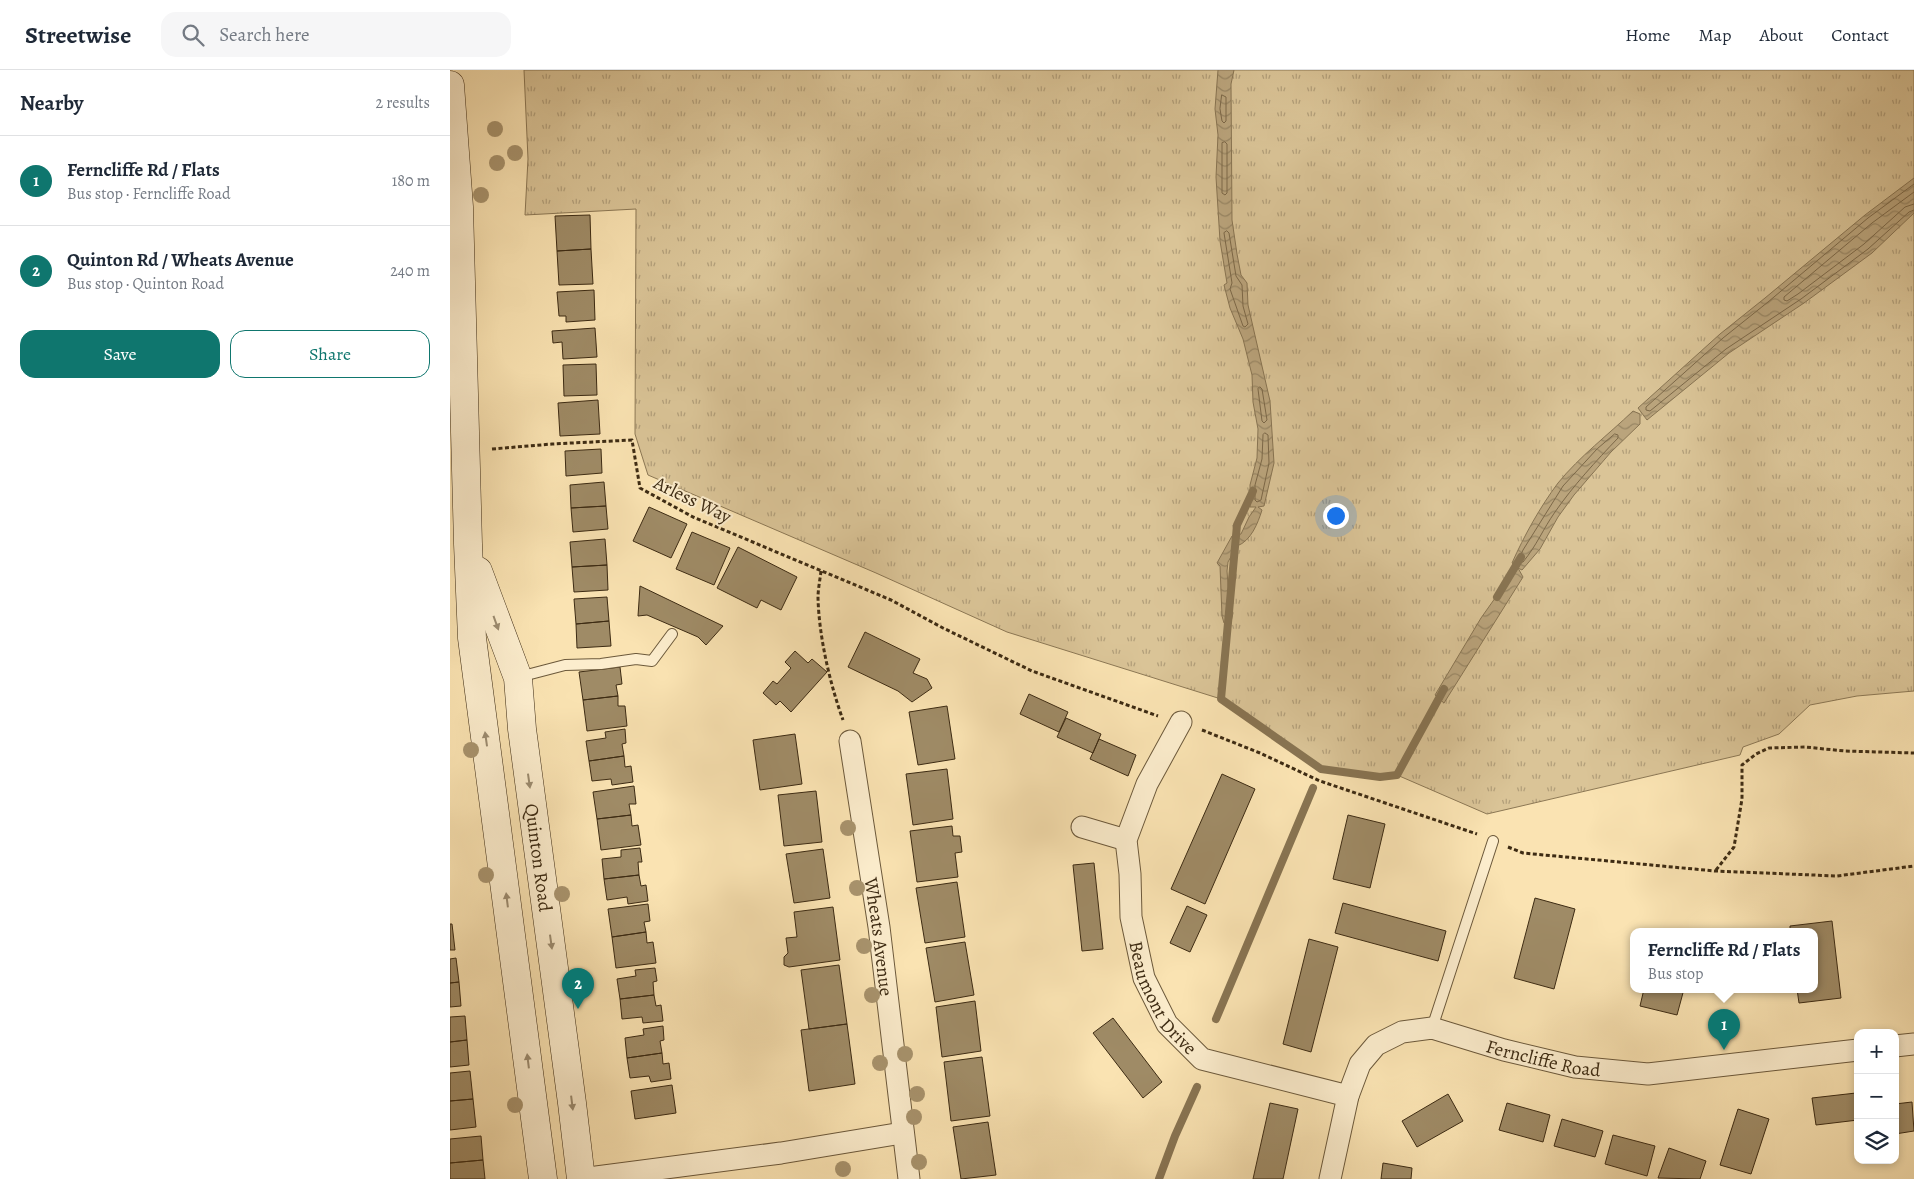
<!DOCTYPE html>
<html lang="en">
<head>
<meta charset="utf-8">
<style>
	body { margin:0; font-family:Alegreya,serif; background:#f6f6f7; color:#1f2937 }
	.controls { position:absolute; right:15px; bottom:15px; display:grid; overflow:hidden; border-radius:10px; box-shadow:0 2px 8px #0003 }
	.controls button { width:45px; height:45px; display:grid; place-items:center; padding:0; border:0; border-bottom:1px solid #e0e1e3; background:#fff; color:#1f2937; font:25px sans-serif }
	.you { position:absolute; left:885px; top:445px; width:18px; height:18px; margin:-12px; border:4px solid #fff; border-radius:50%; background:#1a73e8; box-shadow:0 0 0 8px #1a73e833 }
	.badge { display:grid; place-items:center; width:32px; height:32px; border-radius:50%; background:#0f766e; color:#fff; font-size:16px; font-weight:700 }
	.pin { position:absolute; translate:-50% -41px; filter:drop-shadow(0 1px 2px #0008) }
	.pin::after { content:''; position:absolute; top:26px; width:18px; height:15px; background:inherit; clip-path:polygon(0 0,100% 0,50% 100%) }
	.popup { position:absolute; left:1180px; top:858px; width:188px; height:65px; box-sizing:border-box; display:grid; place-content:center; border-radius:10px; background:#fff; filter:drop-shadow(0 1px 4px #0005); font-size:16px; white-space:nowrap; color:#747a83 }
	.popup b { font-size:19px; color:#1f2937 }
	.popup::after { content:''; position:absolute; left:50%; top:100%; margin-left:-10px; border:10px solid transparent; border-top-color:#fff }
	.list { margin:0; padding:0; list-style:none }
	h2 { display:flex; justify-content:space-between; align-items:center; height:65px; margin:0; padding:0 20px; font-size:21px }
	h2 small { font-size:16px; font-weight:400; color:#747a83 }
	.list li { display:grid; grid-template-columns:32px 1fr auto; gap:15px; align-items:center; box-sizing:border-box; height:90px; padding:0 20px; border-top:1px solid #e0e1e3 }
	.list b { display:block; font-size:19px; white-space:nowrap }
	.list p { margin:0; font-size:16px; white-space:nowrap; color:#747a83 }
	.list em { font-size:16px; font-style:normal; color:#747a83 }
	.actions { display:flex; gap:10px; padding:15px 20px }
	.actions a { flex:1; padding:11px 0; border:1px solid #0f766e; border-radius:15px; text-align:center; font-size:18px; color:#0f766e }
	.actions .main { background:#0f766e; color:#fff }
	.icon { flex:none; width:28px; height:28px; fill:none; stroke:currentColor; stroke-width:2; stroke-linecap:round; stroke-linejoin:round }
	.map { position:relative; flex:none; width:1464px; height:1109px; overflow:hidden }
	header { display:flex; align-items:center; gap:30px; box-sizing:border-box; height:70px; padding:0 25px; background:#fff; border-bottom:1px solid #e0e1e3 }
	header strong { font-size:24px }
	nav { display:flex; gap:28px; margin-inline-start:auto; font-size:18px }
	.search { width:350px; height:45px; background:#f6f6f7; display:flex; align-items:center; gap:12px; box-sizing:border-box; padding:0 18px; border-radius:15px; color:#747a83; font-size:19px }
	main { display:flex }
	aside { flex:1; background:#fff }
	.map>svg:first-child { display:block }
	.grass { fill:url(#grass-tufts); stroke:#8c7855 }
	.water { fill:url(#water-waves); stroke:#887452 }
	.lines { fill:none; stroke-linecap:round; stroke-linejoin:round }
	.shore { stroke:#7c6848; stroke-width:1 }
	.stream { stroke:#887452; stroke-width:8 }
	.building { fill:#9f8b66; stroke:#3d2b13 }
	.lane-casing { stroke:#6c593b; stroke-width:12 }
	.street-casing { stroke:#6c593b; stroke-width:23 }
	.secondary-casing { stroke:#3d2b13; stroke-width:29 }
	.path { stroke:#3d2b13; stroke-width:3; stroke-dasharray:4 2.5; stroke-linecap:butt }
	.lane { stroke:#fcedcd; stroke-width:10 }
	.street { stroke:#fcedcd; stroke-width:21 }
	.secondary { stroke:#fcedcd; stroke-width:28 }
	.tree { fill:#a8936d }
	.oneway { fill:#9c8c70 }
	.labels { text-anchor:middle; stroke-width:4; stroke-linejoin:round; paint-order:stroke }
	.street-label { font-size:19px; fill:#3d2b13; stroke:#fcedcd }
</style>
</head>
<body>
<header>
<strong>Streetwise</strong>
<div class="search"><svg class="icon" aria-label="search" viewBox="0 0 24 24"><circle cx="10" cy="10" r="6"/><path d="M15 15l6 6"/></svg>Search here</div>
<nav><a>Home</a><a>Map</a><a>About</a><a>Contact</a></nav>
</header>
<main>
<aside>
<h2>Nearby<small>2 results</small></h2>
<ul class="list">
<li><span class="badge">1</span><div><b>Ferncliffe Rd / Flats</b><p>Bus stop · Ferncliffe Road</p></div><em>180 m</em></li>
<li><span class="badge">2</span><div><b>Quinton Rd / Wheats Avenue</b><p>Bus stop · Quinton Road</p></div><em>240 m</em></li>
</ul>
<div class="actions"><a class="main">Save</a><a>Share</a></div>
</aside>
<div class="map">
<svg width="1464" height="1109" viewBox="0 0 1464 1109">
	<defs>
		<pattern id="grass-tufts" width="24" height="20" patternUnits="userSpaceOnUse" patternTransform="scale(1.25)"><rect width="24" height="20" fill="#dac497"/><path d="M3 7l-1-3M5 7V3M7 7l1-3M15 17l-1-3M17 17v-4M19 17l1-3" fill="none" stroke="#b29f7a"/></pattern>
		<pattern id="water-waves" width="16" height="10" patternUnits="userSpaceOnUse" patternTransform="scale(1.25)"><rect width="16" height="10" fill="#baa47c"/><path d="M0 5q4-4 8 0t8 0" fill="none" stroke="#988664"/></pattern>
	</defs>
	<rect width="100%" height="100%" fill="#fae3b2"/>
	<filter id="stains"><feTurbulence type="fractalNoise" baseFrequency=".004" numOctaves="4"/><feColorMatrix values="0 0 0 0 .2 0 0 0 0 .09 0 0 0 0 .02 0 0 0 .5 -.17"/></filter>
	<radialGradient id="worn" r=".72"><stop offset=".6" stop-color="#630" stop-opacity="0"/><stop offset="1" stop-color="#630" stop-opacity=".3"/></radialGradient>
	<path class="grass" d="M74,0H1464V621L1407,626L1360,635L1329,664L1293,677L1290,685L1037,744L947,705L930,707L871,699L771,629L557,562L426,503L198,405L185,364L186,139L75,145L78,89Z"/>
	<path class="water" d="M768,0H784L781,14L782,150L787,184L791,205L797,213L798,235L820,331L824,393L814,436L808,437L812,440C808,453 801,471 787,476L778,492L777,501L779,529L783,543L781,552L774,553L772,546L770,496L767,493L782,466L791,464L799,447L806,437H800V415L807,388L808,359L803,332L802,305L793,269L780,238L774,215L777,213L770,171L766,107L768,65L765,39Z
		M1464,108V143L1422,183L1354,233L1279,283L1197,350L1188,338L1270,264L1315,228L1415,145Z
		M1183,341L1190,344V354L1161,382L1124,425L1108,447L1090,479L1072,500L1068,498L1073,507L994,633L985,625L1031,548L1067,497L1062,493C1074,466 1090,437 1108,413C1130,386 1158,365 1183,341Z"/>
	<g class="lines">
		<path class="shore" d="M772,25L776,27V51L774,53L772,51L770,39Z
			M775,72L777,74V123L775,125L772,123V73Z
			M1464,114L1418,148L1318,232L1273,268L1196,337V340L1200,341L1276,279L1351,229L1418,179L1459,142L1464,140
			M1464,122L1422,153L1334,227V230L1337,231L1348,224L1414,174L1455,137L1464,134
			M777,161L779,163L786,206L792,215L793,236L798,254L795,257L793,256L780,219L782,213L774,163Z
			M810,317L812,319L817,350L814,353L812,351L808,319Z
			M815,363L818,365L819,393L811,430L807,432L805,430V415L812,389L813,365Z
			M1165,364L1168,365V368C1146,391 1123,416 1105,442C1093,459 1087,475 1073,492H1070L1069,489L1073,480L1113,416L1147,379Z"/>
		<path class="stream" d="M803,421L787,455L771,629L871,699L930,707L947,705L994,619
			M1047,527L1071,487
			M766,949L863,718
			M709,1109L725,1066L747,1017"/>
	</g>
	<path class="building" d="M140,145L141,179L107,181L105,146Z
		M141,179L143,214L109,215L107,181Z
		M144,220L145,250L116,252V246H109L107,222Z
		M145,258L147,287L113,289L112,272L103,273L102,261Z
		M146,294L147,325L114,326L113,295Z
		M148,330L150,364L110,366L108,333Z
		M151,379L152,403L116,406L115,381Z
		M154,412L156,436L121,438L120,415Z
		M156,436L158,459L123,462L121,438Z
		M199,437L237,454L221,488L183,471Z
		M242,462L280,478L264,515L226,499Z
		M155,469L157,495L122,497L120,472Z
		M288,477L347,507L331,540L311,530L307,538L267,518Z
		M157,495L158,520L124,522L122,497Z
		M190,516L273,556L256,575L248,567L197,545L188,546Z
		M157,527L159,551L126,554L124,529Z
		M159,551L161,576L127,578L126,554Z
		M415,562L470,589L463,603L477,609L482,618L462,632L448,621L398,597Z
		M345,581L358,593L362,589L377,602L341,642L330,631L326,635L313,623L323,611L327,614L341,598L335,592Z
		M170,597L172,614L166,615L168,626L133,630L129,602Z
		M579,624L618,642L609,662L570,644Z
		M168,626V636H175L177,656L137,661L133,630Z
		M497,636L505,689L468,695L459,642Z
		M616,648L651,664L643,683L607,667Z
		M175,659L176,673L172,674L174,686L139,691L136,671L156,668L155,662Z
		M345,664L352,714L310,720L303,670Z
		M649,669L686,685L678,706L640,689Z
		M174,686L175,697L181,696L183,712L162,715L161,709L142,711L139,691Z
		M497,699L503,749L463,755L456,704Z
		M772,704L805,719L755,834L721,819Z
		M184,716L186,734H179L181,745L147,749L143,722Z
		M366,721L372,772L334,776L328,725Z
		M181,745L182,756L188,755L191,775L151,780L147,749Z
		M898,745L935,754L920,818L883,809Z
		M502,756L503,766H510L512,782L505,783L508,807L467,812L460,761Z
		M190,778L192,792H188L189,805L154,809L152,789L171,787V780Z
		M373,779L380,828L344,833L336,784Z
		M644,793L653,879L632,881L623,795Z
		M189,805L191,816L196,815L198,831L178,834L177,827L157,830L154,809Z
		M507,812L515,867L475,873L466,818Z
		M1085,828L1125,839L1104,919L1064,908Z
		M893,833L996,861L988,891L885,863Z
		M198,834L200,851L194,852L196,862L162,867L158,839Z
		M737,836L757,845L740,882L720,873Z
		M383,837L390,890L339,897L334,895V887L338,883L336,868L347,867L344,842Z
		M1382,851L1391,928L1349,933L1347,919H1364V861H1340V856Z
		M0,854H2L5,880H0Z
		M196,862L197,873L203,872L206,893L166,898L162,867Z
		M859,869L888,877L861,982L833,974Z
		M515,872L524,925L485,932L476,878Z
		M6,888L9,912L0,913V889Z
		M389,895L397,954L359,959L351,900Z
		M205,898L207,911L203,912L204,925L170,929L167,909L186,906L185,900Z
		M9,912L11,936L0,937V913Z
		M1194,919H1234L1227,945L1190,936Z
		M204,925L206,936L211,935L213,951L193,953L192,947L172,949L170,929Z
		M525,931L531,981L492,987L486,937Z
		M15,946L17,970L0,972V947Z
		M663,948L712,1012L693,1028L643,963Z
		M397,954L405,1014L359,1021L351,960Z
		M213,956L214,970L210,971L212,983L177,988L175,968L194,965L193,959Z
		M17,970L19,995L0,997V972Z
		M212,983L213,994L219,993L221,1009L201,1012L199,1006L180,1008L177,988Z
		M532,987L540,1046L501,1051L494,992Z
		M20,1001L23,1029L0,1031V1003Z
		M222,1015L226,1043L185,1049L181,1021Z
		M1406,1023L1408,1050L1366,1055L1362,1028Z
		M998,1024L1013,1051L967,1077L952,1051Z
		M23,1029L26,1057L0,1060V1031Z
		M1462,1032L1464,1061L1445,1064V1034Z
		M820,1033L848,1039L833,1109H803Z
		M1057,1033L1100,1045L1093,1072L1049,1060Z
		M1288,1039L1319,1049L1301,1104L1270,1095Z
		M1112,1049L1153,1061L1145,1087L1104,1076Z
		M538,1052L546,1105L511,1109L503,1057Z
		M1163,1065L1205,1076L1197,1106L1155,1094Z
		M31,1066L33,1090L0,1093V1069Z
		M1219,1078L1256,1091L1250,1109L1208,1108Z
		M33,1090L35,1109H0V1093Z
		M933,1093L962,1098L961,1109H931Z"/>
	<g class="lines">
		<defs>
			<path id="lane" d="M69,607L115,595L151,594L186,589L202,591L222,564
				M982,958L1043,771"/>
			<g id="street">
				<path id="s1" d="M731,652L697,714L676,770L680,804L681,847L694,908L717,954L752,989L898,1026"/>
				<path id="s2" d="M400,671L429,857L459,1109"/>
				<path d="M632,757L676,770"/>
				<path d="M1445,976L1464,974"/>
				<path d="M131,1109L331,1083L452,1063"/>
				<path id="s3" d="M880,1109L898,1026L910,994L926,975L952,962L982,958L1054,980L1125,997L1198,1004L1408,980"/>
			</g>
			<g id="secondary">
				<path d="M0,15L9,137L18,474L22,568L93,1109"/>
				<path id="s4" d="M28,501L68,608L72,659L122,1033L131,1109"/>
			</g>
		</defs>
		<use href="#lane" class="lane-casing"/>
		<use href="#street" class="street-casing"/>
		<use href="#secondary" class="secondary-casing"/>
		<path class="path" d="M42,379L102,374L182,370L190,418L243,447L441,530L493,558L582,601L708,646
			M371,501C370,510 368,519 368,528C369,567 380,614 393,650
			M752,660L810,683L870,711L1027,764
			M1058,777L1073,783L1265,801L1387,806L1464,796
			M1266,800L1284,777L1292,729V695L1306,684L1319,678L1355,677L1395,681L1464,683"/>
		<use href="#lane" class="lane"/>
		<use href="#street" class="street"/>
		<use href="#secondary" class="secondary"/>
	</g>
	<g class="tree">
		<circle cx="45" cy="59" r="8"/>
		<circle cx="65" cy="83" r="8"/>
		<circle cx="47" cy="93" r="8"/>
		<circle cx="31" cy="125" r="8"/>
		<circle cx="21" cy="680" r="8"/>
		<circle cx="398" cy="758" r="8"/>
		<circle cx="36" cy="805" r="8"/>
		<circle cx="407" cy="818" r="8"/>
		<circle cx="112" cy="824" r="8"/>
		<circle cx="414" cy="876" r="8"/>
		<circle cx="422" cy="925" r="8"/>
		<circle cx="455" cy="984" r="8"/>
		<circle cx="430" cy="993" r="8"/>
		<circle cx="467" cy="1024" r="8"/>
		<circle cx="65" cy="1035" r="8"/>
		<circle cx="464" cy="1047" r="8"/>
		<circle cx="469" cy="1092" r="8"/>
		<circle cx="393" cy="1099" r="8"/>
	</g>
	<defs><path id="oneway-solid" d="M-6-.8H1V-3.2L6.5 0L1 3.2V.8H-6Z" transform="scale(1.25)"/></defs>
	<g class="oneway">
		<use href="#oneway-solid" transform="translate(46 553) rotate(70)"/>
		<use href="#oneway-solid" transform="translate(36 669) rotate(-98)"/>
		<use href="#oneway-solid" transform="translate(79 711) rotate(82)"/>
		<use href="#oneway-solid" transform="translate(57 830) rotate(-97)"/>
		<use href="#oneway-solid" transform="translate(101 872) rotate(82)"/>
		<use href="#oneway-solid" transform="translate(78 991) rotate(-97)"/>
		<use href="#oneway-solid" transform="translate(122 1033) rotate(83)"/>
	</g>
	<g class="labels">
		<g class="street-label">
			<text transform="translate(243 429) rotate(26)" y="7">Arless Way</text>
			<text dy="7" stroke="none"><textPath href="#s4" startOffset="295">Quinton Road</textPath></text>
			<text dy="7" stroke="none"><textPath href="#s2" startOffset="198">Wheats Avenue</textPath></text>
			<text dy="7" stroke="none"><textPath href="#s1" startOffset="296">Beaumont Drive</textPath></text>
			<text dy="7" stroke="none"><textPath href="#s3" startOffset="319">Ferncliffe Road</textPath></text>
		</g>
	</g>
	<rect width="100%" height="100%" filter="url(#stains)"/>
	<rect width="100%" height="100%" fill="url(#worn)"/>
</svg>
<div class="controls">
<button>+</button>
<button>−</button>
<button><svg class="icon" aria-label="layers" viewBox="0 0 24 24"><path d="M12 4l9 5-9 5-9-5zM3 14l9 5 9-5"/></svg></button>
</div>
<div class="you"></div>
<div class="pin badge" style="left:1274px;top:980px">1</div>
<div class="popup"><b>Ferncliffe Rd / Flats</b>Bus stop</div>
<div class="pin badge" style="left:128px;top:939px">2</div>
</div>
</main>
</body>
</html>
